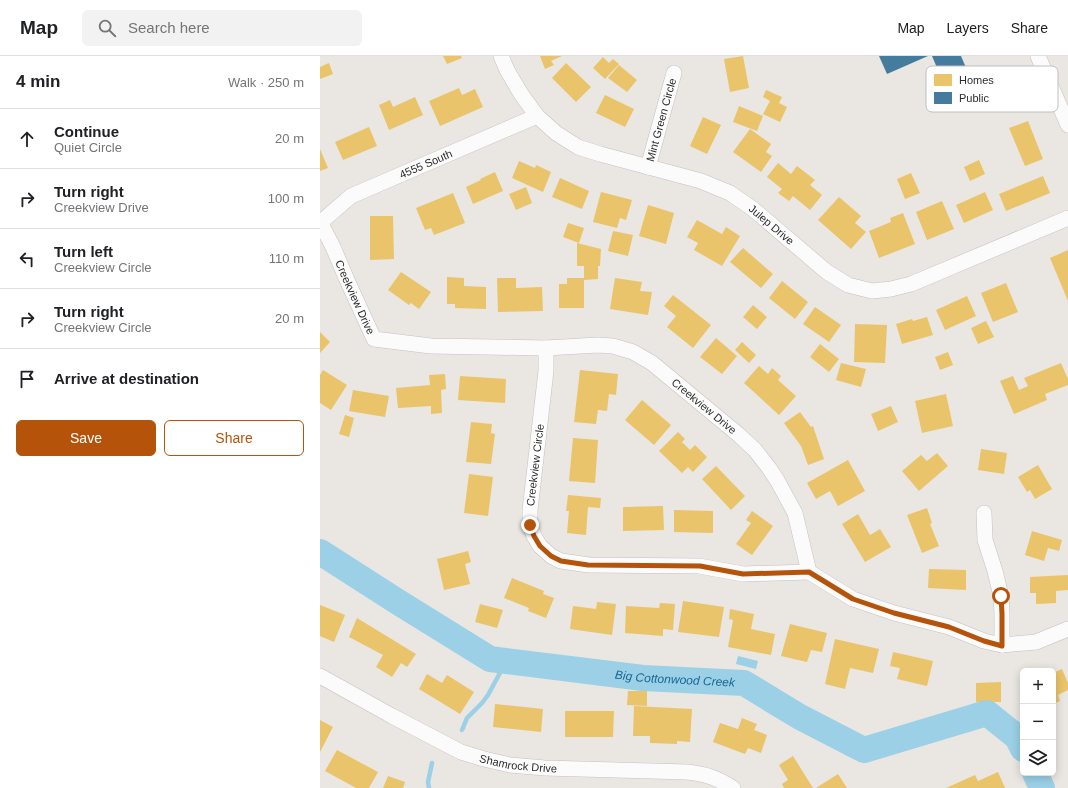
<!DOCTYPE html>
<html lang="en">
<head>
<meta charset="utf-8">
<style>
	body { margin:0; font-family:Arial,sans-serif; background:#f2f2f2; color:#202124 }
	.controls { position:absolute; right:12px; bottom:12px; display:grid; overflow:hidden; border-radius:6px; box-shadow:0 2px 10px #0003 }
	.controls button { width:36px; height:36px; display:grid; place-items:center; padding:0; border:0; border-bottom:1px solid #e0e0e0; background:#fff; color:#202124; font:20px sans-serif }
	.stop { position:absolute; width:12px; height:12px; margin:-9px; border:3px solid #b45309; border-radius:50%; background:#fff }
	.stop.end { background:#b45309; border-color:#fff; box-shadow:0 1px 4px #0008 }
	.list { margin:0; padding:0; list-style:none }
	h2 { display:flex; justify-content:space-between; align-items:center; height:52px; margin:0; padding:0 16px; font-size:17px }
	h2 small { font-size:13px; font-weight:400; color:#757577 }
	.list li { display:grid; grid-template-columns:26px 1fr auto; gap:12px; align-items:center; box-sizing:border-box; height:60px; padding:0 16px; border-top:1px solid #e0e0e0 }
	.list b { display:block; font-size:15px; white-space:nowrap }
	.list p { margin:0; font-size:13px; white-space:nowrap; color:#757577 }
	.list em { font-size:13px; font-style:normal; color:#757577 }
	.actions { display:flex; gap:8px; padding:12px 16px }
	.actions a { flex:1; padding:9px 0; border:1px solid #b45309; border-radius:6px; text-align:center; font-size:14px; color:#b45309 }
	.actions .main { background:#b45309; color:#fff }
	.icon { flex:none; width:22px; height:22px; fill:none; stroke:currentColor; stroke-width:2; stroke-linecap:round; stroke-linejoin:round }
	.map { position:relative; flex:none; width:748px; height:732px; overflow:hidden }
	header { display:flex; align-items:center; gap:24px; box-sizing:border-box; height:56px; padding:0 20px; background:#fff; border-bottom:1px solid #e0e0e0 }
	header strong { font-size:19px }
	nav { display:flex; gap:22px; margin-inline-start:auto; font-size:14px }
	.search { width:280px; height:36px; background:#f2f2f2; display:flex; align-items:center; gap:10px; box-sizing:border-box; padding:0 14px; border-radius:6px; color:#757577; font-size:15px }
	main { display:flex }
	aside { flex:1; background:#fff }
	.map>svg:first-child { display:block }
	.water { fill:#9bd0e6 }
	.homes { fill:#e9c46a }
	.public { fill:#457b9d }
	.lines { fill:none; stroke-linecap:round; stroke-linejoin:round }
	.stream { stroke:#9bd0e6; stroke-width:4.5 }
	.river { stroke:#9bd0e6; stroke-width:26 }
	.minor-casing { stroke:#c3c2c2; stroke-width:16 }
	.minor { stroke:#fcfbfb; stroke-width:15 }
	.route { stroke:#b45309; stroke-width:5 }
	.labels { text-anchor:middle; stroke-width:4; stroke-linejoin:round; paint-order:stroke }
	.street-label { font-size:11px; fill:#2c2c2c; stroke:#fff }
	.water-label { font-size:12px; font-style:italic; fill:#166696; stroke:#fff }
	.key { fill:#fff; stroke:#c0c0c0; stroke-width:1 }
	.key-label { font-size:11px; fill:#2c2c2c }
</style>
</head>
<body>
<header>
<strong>Map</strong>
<div class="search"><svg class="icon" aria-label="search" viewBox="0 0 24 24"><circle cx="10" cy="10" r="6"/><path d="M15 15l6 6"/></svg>Search here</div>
<nav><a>Map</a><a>Layers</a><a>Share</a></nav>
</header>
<main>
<aside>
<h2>4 min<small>Walk · 250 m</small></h2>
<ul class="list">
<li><svg class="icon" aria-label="ahead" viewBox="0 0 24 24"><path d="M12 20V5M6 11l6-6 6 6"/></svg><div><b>Continue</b><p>Quiet Circle</p></div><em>20 m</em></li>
<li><svg class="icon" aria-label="right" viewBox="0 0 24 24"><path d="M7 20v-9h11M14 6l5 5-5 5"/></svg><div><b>Turn right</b><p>Creekview Drive</p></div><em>100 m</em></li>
<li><svg class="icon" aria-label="left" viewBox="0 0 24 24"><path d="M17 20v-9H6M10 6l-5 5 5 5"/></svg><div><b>Turn left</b><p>Creekview Circle</p></div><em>110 m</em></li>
<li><svg class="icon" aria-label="right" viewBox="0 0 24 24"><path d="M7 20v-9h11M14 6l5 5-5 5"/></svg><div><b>Turn right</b><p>Creekview Circle</p></div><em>20 m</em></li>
<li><svg class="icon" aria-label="arrive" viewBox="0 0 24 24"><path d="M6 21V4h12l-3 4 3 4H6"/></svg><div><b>Arrive at destination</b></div></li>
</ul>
<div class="actions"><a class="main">Save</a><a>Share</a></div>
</aside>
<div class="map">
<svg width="748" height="732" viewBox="0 0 748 732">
	<rect width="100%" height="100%" fill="#eae6e2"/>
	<path class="water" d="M418,600L438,605L436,613L416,608Z"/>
	<path class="homes" d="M123,0H141L142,2L127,8Z
		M220,0H242L231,5L234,9L225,13Z
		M423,0L429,32L410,36L404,3Z
		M283,1L289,7L293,3L299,8L285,23L273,12Z
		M9,7L13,18L0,23V11Z
		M246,7L271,31L256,46L232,22Z
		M299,9L317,24L307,36L288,22Z
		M139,32L142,39L155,33L163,51L120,70L109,45Z
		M446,34L462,41L459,47L467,51L460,66L443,58L450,45L443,41Z
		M285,39L314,53L305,71L276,57Z
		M95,41L103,59L69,74L59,49L70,44L73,51Z
		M419,50L443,60L437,75L413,66Z
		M383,61L401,69L387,98L370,90Z
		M708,65L723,103L705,110L689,72Z
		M49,71L57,90L23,104L15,86Z
		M430,73L451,88L446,96L452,100L441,116L413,96Z
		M0,93L8,112L0,115Z
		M659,104L665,118L650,125L644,111Z
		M199,105L215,112L216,109L231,116L223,136L192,122Z
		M458,107L471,118L477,110L495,124L490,129L502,139L490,154L473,140L469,145L458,137L462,133L447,121Z
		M175,116L183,135L153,148L146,131L161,124L160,123Z
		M591,117L600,137L585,143L577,123Z
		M723,120L730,137L686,155L679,138Z
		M240,122L269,135L262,153L232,141Z
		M206,131L212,147L196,154L189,138Z
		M281,136L312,144L306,164L300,162L297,172L273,166Z
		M665,136L673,154L644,167L636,149Z
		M133,137L145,167L114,179L111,172L105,174L96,152Z
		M519,141L541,160L535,167L546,176L531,193L498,164Z
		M622,145L634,173L607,184L596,156Z
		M328,149L354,157L346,188L319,180Z
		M583,157L595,188L559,202L549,175L571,166L570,162Z
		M50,160H73L74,203L50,204Z
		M377,164L402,178L406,171L420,180L402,210L374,194L378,187L367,181Z
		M248,167L264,172L259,187L243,181Z
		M293,175L313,179L308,200L288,195Z
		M257,187L281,193L280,210H278V223L264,224V252H239V228H247V222H264V210H257Z
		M423,192L453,218L441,232L410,206Z
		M748,194V245L730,202Z
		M81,216L111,236L99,253L91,247L89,249L68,234Z
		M127,221L144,222V230L166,231V253L135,252V248H127Z
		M177,222H196V232L222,231L223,255L178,256Z
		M295,222L322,226L320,235L332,236L328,259L290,253Z
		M462,225L488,246L475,263L449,242Z
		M686,227L698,256L673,266L661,237Z
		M353,239L391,269L373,292L347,271L356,260L344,250Z
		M647,240L656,260L625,274L616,254Z
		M433,249L447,261L437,273L423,261Z
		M495,251L521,269L509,286L483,268Z
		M607,261L613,279L582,288L576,268L592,263L593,265Z
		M666,265L674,281L658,288L651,272Z
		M535,268L567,269L565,307L534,306Z
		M0,276L10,286L0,297Z
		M396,282L417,300L402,318L380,301Z
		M422,286L436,299L429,307L415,294Z
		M500,288L519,303L509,316L490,301Z
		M628,296L633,309L620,314L615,301Z
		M521,307L546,313L541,331L516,324Z
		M741,307L748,323V329L725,338L727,344L694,358L680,325L693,320L699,334L708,330L704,322Z
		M439,310L448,318L452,312L461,320L458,324L476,340L459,359L424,327Z
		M3,314L27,329L11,354L0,347V319Z
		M260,314L298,318L296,339L289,338L287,355L278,354L276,368L254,366Z
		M125,318L126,333L121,334L122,357L111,358V350L78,352L76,332L110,329L109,319Z
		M140,320L186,323L185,347L138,344Z
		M33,334L69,340L65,361L29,355Z
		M626,338L633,370L602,377L595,345Z
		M322,344L351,369L334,389L305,364Z
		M571,350L578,366L558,375L551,358Z
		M480,356L491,371L493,370L504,403L488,409L481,390L464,367Z
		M25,359L34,362L29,381L19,378Z
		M151,366L172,368L171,377L175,378L171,408L146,406Z
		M358,376L365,383L362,386L370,394L375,389L387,401L373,416L368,411L362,417L339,395Z
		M253,382L278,384L275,427L249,425Z
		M661,393L687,397L684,418L658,414Z
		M617,397L628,410L599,435L582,415L601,399L607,405Z
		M528,404L545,435L518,450L510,435L496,443L487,427Z
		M718,409L732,433L715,443L710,434L707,436L698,421Z
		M396,410L425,440L411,454L382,423Z
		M149,418L173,421L168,460L144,457Z
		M248,439L281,442L280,452L268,451L266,479L247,477L249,455H246Z
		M343,450L344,474L303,475V451Z
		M607,452L612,467L610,468L619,490L602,497L587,459Z
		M354,454L393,455V477L354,476Z
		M432,455L453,470L432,499L416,488L431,467L426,464Z
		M538,458L550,479L560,473L571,491L545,506L522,468Z
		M712,475L742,484L739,495L728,492L724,505L705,499Z
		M148,495L151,506L145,508L150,528L124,534L117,503Z
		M609,513L646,514V534L608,532Z
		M748,519V534L736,535V547L716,548V537H710V521Z
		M192,522L224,535L223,538L234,542L226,562L208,555L209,552L184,542Z
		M363,545L404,551L399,581L358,576Z
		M277,546L296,548L292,579L250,573L253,550L276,553Z
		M340,547L355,548L353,574L343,573V580L305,577L306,550L339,552Z
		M160,548L183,554L177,572L155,566Z
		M0,549L25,559L14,586L0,580Z
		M410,553L434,558L431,573L455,578L451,599L408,591L413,564L409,563Z
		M37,562L96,598L87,611L81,607L72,621L56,611L63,599L29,581Z
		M470,568L507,577L502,596L491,594L487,606L461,600Z
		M515,583L559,593L553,617L530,612L525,633L505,628Z
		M573,596L613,605L607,630L577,623L580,612L570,610Z
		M742,613L748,627V634L738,639L740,645L733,648V617Z
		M107,618L122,627L127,619L154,636L140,658L99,633Z
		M681,626V646H656V627Z
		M308,635H327V650L307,649Z
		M175,648L223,653L221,676L173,671Z
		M314,650L372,653L370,686L357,685V688L330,687V680H313Z
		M245,655H294L293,681H245Z
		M422,662L437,668L434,674L447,679L441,697L428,692L425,698L393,686L400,667L418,673Z
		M0,664L13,671L0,696Z
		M17,694L58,716L49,732H36L5,715Z
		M473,700L493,732H464L462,728L468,724L459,709Z
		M678,716L685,732H626L655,719L658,725Z
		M518,718L527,732H496Z
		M68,720L85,726L83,732H63Z"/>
	<path class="public" d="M559,0H608L567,18Z
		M612,0H641L656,35L631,45Z"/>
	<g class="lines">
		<path class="stream" d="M142,674L147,662L162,647L168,639L181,615L184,605
			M109,732L108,726L112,707"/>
		<g class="river">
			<path id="s1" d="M0,496L78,546L170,603L323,622L424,627L480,661L544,694L667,657L697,681L703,693"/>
			<path d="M715,717L722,732"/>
		</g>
		<defs>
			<g id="minor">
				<path id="s2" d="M181,0L187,14L201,38L217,60L236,77L258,91L280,98L381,125L410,137L433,153L507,216L528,229L552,235L571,233L591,228L748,162"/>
				<path d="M718,0L748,69"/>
				<path id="s3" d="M328,111L354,17"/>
				<path id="s4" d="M0,166L13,191L27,224L54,283L111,290L226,292L278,289L293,290L313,296L332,307L419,379L435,394L449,412L457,424L475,457L489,516L533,543L574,557L629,571L664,585L682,589L716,586L748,573"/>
				<path id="s5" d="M1,166L31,140L217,60"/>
				<path d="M226,292V315L210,454V469L214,480L220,490L231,500L241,505L269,509L379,510L423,518L489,516"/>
				<path d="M664,457L665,484L675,515L681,540L682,558V589"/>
				<path id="s6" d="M0,620L72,660L141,696L164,703L190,709L225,712L367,716C386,718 397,722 413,732"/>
			</g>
		</defs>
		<use href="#minor" class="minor-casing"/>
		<use href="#minor" class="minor"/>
	</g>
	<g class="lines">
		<path class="route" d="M210,469L214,480L220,490L231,500L241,505L268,509L380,510L423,518L489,516L533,543L574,557L629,571L664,585L682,590V558L681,540"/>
	</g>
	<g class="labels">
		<g class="street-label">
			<text dy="4" stroke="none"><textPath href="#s3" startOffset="49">Mint Green Circle</textPath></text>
			<text dy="4" stroke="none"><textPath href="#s5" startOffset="121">4555 South</textPath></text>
			<text dy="4" stroke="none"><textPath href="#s2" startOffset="333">Julep Drive</textPath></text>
			<text dy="4" stroke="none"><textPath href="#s4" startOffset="83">Creekview Drive</textPath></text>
			<text dy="4" stroke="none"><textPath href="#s4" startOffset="479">Creekview Drive</textPath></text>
			<text transform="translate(215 409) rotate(-83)" y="4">Creekview Circle</text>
			<text dy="4" stroke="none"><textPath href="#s6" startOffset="219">Shamrock Drive</textPath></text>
		</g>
		<g class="water-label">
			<text dy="4" stroke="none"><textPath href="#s1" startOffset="387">Big Cottonwood Creek</textPath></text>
		</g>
	</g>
	<rect x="606" y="10" width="132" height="46" rx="6" class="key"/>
	<rect x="614" y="18" width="18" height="12" fill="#e9c46a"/>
	<rect x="614" y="36" width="18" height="12" fill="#457b9d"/>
	<g class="key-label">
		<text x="639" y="28">Homes</text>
		<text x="639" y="46">Public</text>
	</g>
</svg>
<div class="controls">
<button>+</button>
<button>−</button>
<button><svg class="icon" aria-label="layers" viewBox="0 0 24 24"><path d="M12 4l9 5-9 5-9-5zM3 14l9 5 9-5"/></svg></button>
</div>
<div class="stop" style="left:681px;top:540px"></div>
<div class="stop end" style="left:210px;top:469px"></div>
</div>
</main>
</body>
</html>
